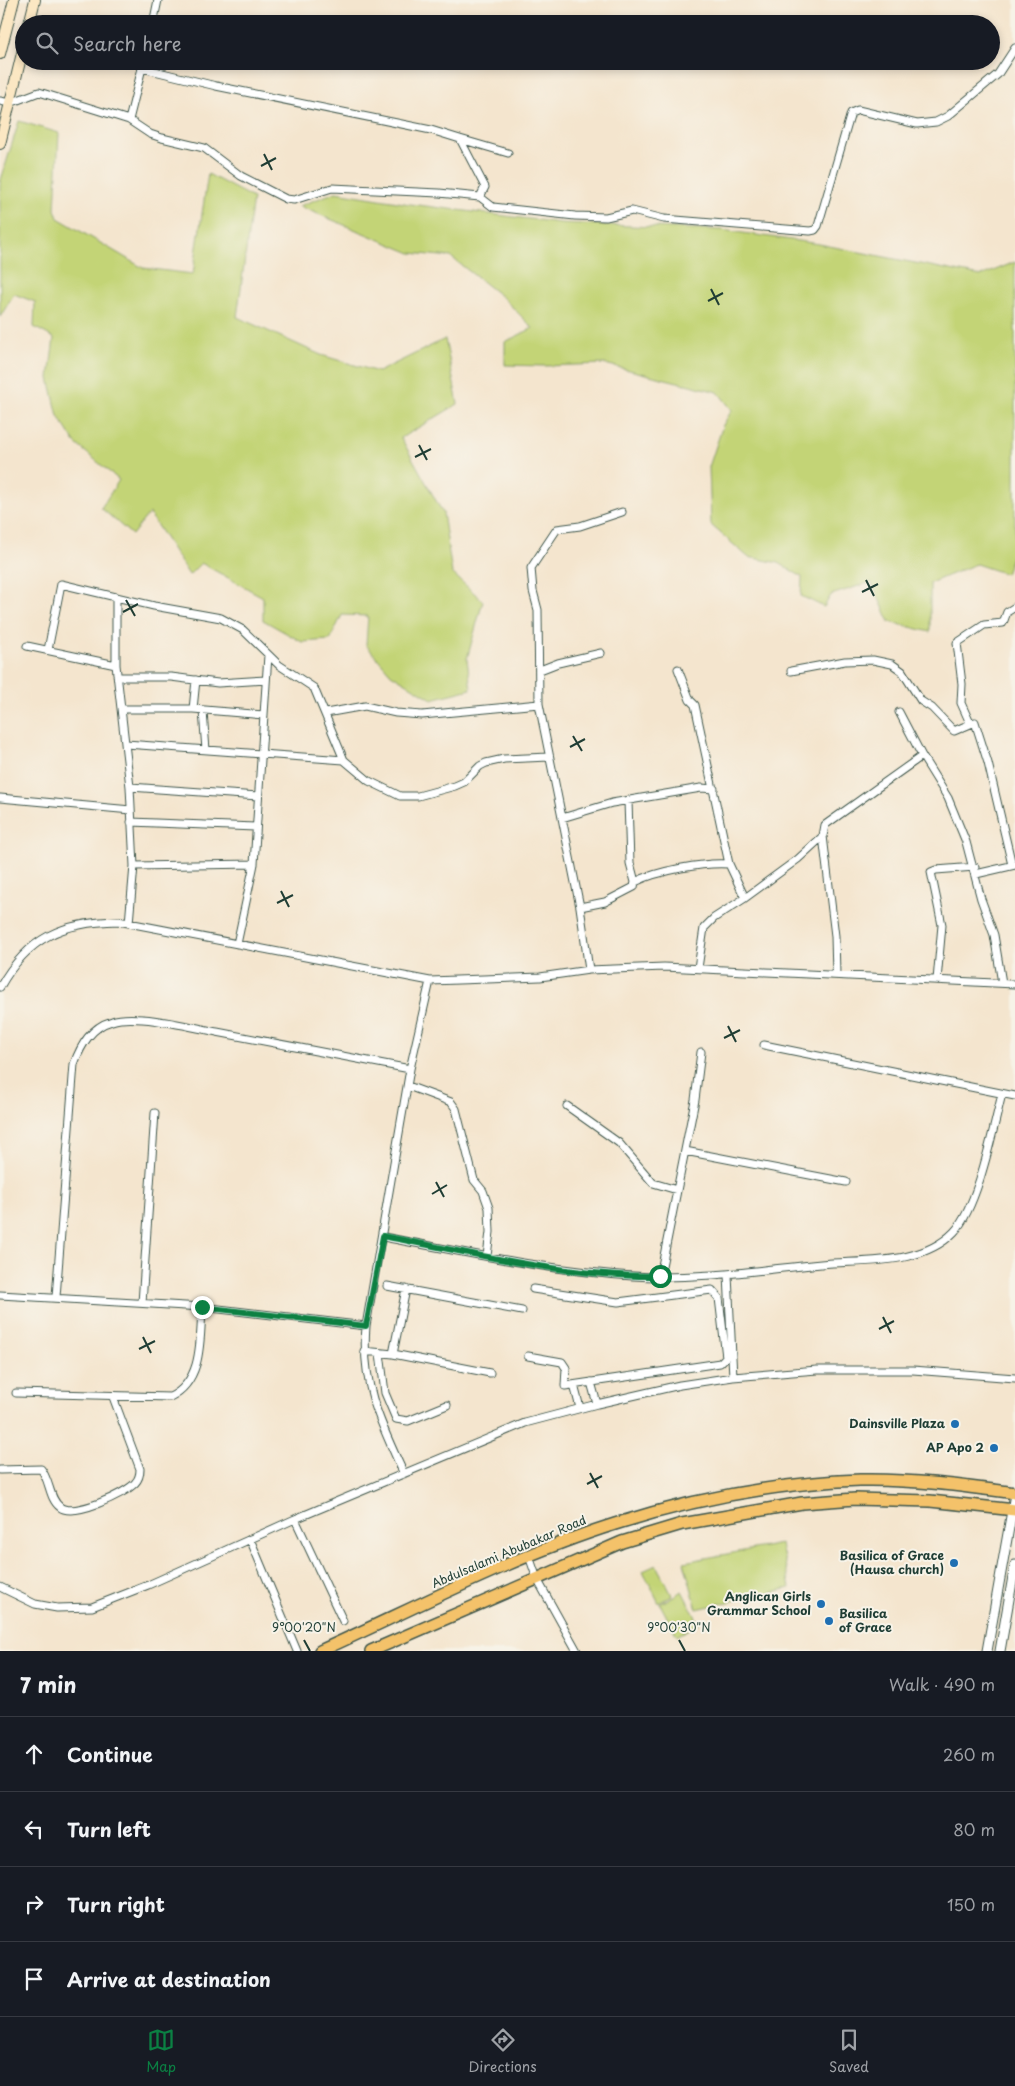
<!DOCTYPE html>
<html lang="en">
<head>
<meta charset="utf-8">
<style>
	body { margin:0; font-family:"Playpen Sans",sans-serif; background:#20242c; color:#f1f3f6 }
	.stop { position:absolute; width:15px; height:15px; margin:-11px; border:4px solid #0b8043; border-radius:50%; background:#fff }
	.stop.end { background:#0b8043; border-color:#fff; box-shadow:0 1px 5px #0008 }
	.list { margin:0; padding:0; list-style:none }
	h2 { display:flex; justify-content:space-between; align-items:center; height:65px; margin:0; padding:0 20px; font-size:21px }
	h2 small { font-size:16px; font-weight:400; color:#9ea1a6 }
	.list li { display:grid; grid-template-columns:32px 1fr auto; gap:15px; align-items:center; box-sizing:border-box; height:75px; padding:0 20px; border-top:1px solid #363941 }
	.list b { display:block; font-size:19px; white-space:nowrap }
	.list em { font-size:16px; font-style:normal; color:#9ea1a6 }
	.icon { flex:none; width:28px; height:28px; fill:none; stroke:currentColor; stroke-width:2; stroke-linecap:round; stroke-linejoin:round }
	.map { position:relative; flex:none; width:1015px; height:1651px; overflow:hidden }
	.search { position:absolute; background:#171b24; box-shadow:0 2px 8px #0003; left:15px; right:15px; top:15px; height:55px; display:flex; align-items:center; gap:12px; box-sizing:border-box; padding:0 18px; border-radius:28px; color:#9ea1a6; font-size:19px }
	.sheet { height:365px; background:#171b24 }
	nav { display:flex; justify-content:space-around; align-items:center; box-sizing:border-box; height:70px; border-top:1px solid #363941; background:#171b24; font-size:14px; color:#9ea1a6 }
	nav a { display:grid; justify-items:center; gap:2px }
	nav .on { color:#0b8043 }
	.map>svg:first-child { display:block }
	.green { fill:#c3d476; stroke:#718855 }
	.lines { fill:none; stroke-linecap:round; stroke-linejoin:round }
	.minor-casing { stroke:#3f564b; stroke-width:9 }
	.tertiary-casing { stroke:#3f564b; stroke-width:11 }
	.secondary-casing { stroke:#3f564b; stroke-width:12 }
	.primary-casing { stroke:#3f564b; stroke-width:14 }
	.minor { stroke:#fff; stroke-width:7 }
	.tertiary { stroke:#fff; stroke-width:9 }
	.secondary { stroke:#fbe7c3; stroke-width:10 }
	.primary { stroke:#f4c26a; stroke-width:11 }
	.route { stroke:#0b8043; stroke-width:6 }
	.ticks { fill:none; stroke:#1f3d34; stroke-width:2 }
	.poi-dot { fill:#1f6fb2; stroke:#f7f3e8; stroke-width:2 }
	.labels { text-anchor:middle; stroke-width:4; stroke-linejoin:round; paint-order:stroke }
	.poi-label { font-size:12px; font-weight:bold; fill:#1f3d34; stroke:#f7f3e8; text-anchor:end }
	.street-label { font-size:12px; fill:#1f3d34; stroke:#f7f3e8 }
	.ticks-label { font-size:12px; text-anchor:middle; fill:#1f3d34; stroke:#f7f3e8; stroke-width:4; stroke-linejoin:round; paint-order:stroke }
</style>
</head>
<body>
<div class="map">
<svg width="1015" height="1651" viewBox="0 0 1015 1651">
	<rect width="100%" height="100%" fill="#f7f3e8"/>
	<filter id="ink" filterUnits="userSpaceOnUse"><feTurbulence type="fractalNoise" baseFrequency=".02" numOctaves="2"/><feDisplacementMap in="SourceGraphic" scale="10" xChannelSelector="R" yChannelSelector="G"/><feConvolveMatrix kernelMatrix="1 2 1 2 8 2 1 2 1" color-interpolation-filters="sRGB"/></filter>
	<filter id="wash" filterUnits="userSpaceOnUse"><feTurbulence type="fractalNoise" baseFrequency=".0096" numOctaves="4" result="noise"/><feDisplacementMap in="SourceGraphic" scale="20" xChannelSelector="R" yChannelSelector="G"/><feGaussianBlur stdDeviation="1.12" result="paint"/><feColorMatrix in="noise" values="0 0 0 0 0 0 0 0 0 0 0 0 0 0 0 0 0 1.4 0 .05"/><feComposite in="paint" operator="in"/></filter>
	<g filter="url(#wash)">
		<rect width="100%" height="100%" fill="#f4e5ce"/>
		<path class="green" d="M19,121L59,133L55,209L58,218L143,268L193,274L208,174L253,198L237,317L321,355L378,372L445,339L458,404L401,438L443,513L452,573L483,601L467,659L471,689L432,699L391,674L366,645L368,616L342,615L330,640L302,642L263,620V597L201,563L189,575L149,513L132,535L101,508L119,480L75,443L58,416L49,378L54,338L34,327L35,302L14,294L0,317V183Z
			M336,192L410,204L561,223L722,230L819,244L981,276L1015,262V548L1006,574L976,564L930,583V632L890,622L871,582L831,595L824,607L801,596L802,577L779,563L748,557L711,525L709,467L723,425L732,410L718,392L605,364L544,366L505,365V342L533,328L502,297L451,257L411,253L299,206Z
			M781,1544L790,1588L697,1609L684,1562Z
			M656,1565L672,1595L659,1603L643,1571Z
			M682,1591L699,1623L677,1636L660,1604Z"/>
	</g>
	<g filter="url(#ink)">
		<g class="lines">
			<defs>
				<path id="minor" d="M153,24L158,0
					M0,101L10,103L39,92L129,120L150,134L162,138L204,148L241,176L286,199L294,200L332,188L439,193L480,197L493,207L575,216L606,217L632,211L664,219L810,231L815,230L818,226L851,113L858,110L917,124L936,122L948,116L998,74L1015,48
					M129,120L142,68L216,86L431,130L460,139L485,187L480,197
					M460,139L508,153
					M116,597V665L130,787L134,866L129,923
					M27,646L116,665
					M48,650L61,584L154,606L221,618L243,630L279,665L314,688L344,760L369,781L400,796H418L455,786L464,782L480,766L486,763L504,759L549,757
					M678,669L690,700L695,705L729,864L745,898L714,918L704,928L698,968
					M540,670L558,663L601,653
					M791,671L845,661L873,660L892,664L902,671L921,701L932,708L954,731L975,722L988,763L1012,865
					M118,677H171L218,683L266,680
					M122,709H193L264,715
					M193,709L196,680
					M203,711L206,750
					M899,712L922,756L948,798L966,842L981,899L994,935L1002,983
					M326,713L365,706L396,713L422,715L539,704
					M970,723L961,703L962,684L957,643L984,625L1003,623L1007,612L1015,607
					M126,744L344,760
					M130,787L258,796
					M0,798L131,810
					M628,801L630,863L635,882
					M562,818L612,803L701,788L714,789
					M131,822L255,827
					M134,866L254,864
					M976,874L1015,865
					M745,898L798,859L823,836
					M580,907L605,902L634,887L635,882C657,871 704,862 729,864
					M237,944L254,864L268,655
					M589,970L580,907L539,704L538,610L533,591L531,568L557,529L580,526L622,512
					M836,974L835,936L823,836L825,825L922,756
					M937,980L942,925L931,872L936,870L975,867
					M0,987C28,937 63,922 118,921L430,981L540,977L589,970L664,967L1015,984
					M764,1045L1015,1096
					M408,1086L451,1102L456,1109L474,1180L483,1191L489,1208L490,1232L487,1256
					M567,1106L619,1143L653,1183L677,1190
					M685,1151L846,1182
					M383,1237C465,1252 549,1271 633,1276C696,1280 759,1270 821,1264C864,1260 921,1266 954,1232C978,1207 993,1129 1002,1094
					M728,1275L733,1377
					M660,1276L695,1100L701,1052
					M387,1286L522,1311
					M0,1295L202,1307L366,1326
					M56,1297L74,1064C81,1045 91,1027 112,1021C135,1013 192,1027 217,1032C281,1044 346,1057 410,1069
					M142,1303L155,1113
					M364,1351L393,1354L490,1373
					M380,1353L385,1393L396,1419L408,1421L447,1405
					M393,1354L406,1289
					M528,1356L562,1362L566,1368L565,1386L720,1363L726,1357L719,1298L712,1290L618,1302L533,1289
					M591,1382L597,1404
					M574,1385L580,1408
					M16,1393L170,1397C203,1381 200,1340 202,1307
					M0,1470L41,1469C50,1480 49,1499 60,1507C73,1518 125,1494 135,1483C139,1479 140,1475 140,1469L113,1397
					M404,1474C380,1422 361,1385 366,1326L410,1069L430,981
					M295,1519L343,1621
					M250,1539L297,1651
					M529,1556L537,1579L577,1651
					M0,1587L35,1604L57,1608L92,1607L148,1585L295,1519L525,1423L597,1404L680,1385L733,1377L817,1370H913L1015,1378"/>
				<path id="tertiary" d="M987,1651L1015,1494
					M1000,1651L1015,1565"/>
				<path id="secondary" d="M29,24L35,0
					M0,54L14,0
					M0,144L24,45"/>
				<path id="primary" d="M320,1651C417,1607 513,1556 615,1524C694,1499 777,1483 860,1480C912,1479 964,1486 1015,1493
					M371,1651L622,1542L682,1524L802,1503L855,1499L930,1501L1015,1510"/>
			</defs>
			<use href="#minor" class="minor-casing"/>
			<use href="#tertiary" class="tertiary-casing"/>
			<use href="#secondary" class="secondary-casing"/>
			<use href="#primary" class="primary-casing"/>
			<use href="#minor" class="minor"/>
			<use href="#tertiary" class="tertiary"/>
			<use href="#secondary" class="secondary"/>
			<use href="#primary" class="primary"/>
		</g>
	</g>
	<g class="lines" filter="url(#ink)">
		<path class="route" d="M202,1307L366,1326L383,1236C472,1253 570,1278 660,1276"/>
	</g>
	<path class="ticks" d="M264,154L272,170M261,166L276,158M711,289L719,305M708,301L723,293M419,445L427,460M415,457L431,449M866,580L874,596M862,592L878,584M126,600L135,616M123,612L138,604M573,736L582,751M570,747L585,739M281,891L289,907M277,903L293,895M728,1026L736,1042M724,1038L740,1030M436,1182L444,1197M432,1194L447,1185M883,1317L891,1333M879,1329L894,1321M143,1337L151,1353M139,1349L155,1341M590,1473L598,1488M587,1484L602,1476M304,1640L310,1651M679,1640L685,1651"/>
	<g class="poi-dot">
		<circle cx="955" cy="1424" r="5"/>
		<circle cx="994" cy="1448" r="5"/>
		<circle cx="954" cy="1563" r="5"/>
		<circle cx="821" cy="1604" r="5"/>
		<circle cx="829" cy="1621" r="5"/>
	</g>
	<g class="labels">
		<g class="poi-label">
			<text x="945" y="1428">Dainsville Plaza</text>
			<text x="984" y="1452">AP Apo 2</text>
			<text x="944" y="1560">Basilica of Grace<tspan x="944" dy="14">(Hausa church)</tspan></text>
			<text x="811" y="1601">Anglican Girls<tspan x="811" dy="14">Grammar School</tspan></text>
			<text x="839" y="1618" text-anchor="start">Basilica<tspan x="839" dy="14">of Grace</tspan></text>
		</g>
		<g class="street-label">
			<text transform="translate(509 1552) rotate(-23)" y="4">Abdulsalami Abubakar Road</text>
		</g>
	</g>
	<g class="ticks-label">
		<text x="304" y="1632">9°00'20"N</text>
		<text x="679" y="1632">9°00'30"N</text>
	</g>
</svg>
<div class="stop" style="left:660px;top:1276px"></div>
<div class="stop end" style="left:202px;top:1307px"></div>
<div class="search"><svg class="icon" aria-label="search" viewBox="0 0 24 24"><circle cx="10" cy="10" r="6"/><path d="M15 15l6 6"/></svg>Search here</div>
</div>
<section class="sheet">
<h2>7 min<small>Walk · 490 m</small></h2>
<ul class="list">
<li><svg class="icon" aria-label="ahead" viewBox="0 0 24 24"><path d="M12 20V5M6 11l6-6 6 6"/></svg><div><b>Continue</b></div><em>260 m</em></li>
<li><svg class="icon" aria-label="left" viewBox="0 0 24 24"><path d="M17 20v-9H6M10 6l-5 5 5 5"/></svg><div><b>Turn left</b></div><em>80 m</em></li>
<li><svg class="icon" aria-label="right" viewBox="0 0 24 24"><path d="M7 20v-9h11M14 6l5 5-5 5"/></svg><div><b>Turn right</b></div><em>150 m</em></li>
<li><svg class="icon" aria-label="arrive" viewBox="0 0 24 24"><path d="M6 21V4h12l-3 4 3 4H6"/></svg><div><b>Arrive at destination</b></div></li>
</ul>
</section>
<nav>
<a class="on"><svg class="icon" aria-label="map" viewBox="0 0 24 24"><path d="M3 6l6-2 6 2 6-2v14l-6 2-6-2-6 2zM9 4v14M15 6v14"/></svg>Map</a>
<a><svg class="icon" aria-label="directions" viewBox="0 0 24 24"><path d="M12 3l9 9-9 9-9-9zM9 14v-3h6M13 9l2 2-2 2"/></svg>Directions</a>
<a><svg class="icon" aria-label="saved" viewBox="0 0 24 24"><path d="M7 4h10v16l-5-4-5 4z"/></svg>Saved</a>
</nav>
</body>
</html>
